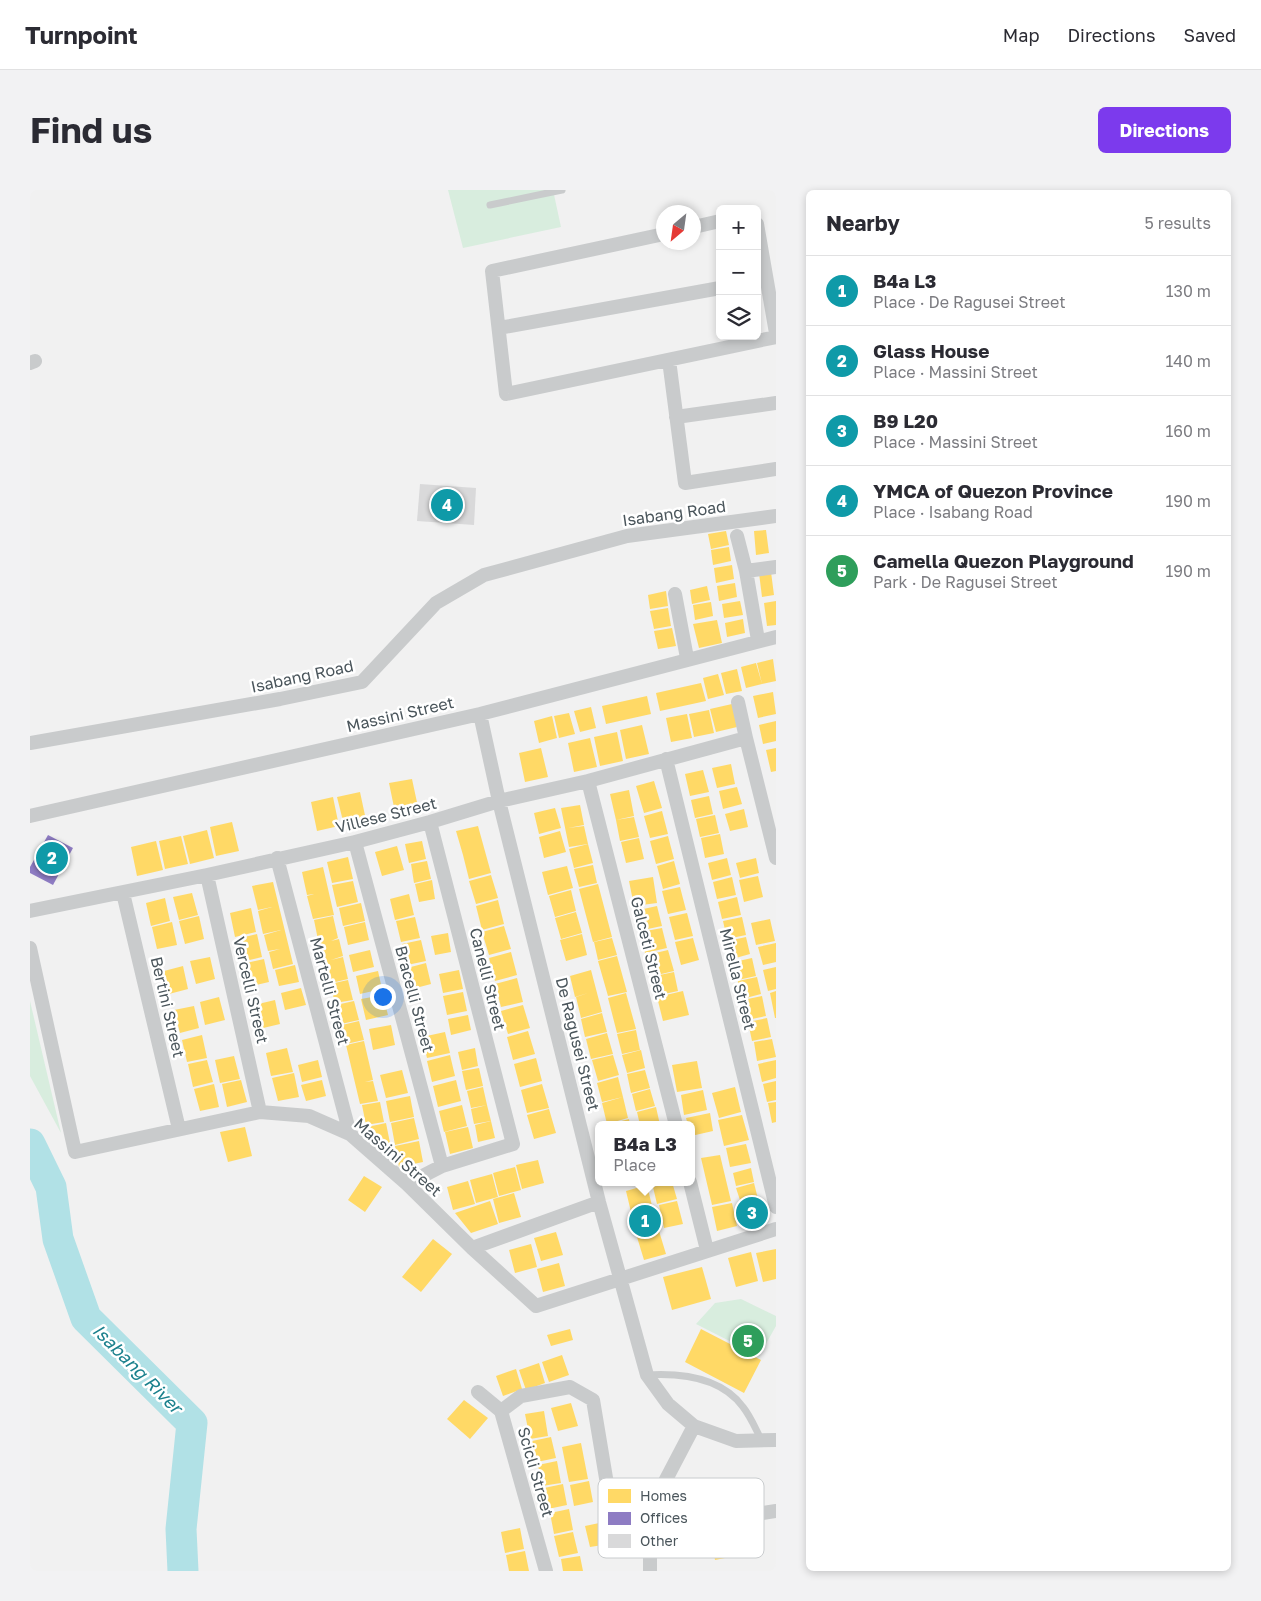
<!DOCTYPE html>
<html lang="en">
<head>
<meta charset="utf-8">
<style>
	body { margin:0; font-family:"Golos Text",sans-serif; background:#f2f2f3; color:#2b2b33 }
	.controls { position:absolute; right:15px; top:15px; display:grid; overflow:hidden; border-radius:8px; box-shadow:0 2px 8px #0003 }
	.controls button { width:45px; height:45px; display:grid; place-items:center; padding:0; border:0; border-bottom:1px solid #e1e1e2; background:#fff; color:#2b2b33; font:25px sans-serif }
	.compass { position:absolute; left:626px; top:15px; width:45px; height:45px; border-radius:50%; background:#fff; box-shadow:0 2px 8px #0003; rotate:209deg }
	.you { position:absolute; left:352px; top:806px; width:18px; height:18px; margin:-12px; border:4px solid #fff; border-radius:50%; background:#1a73e8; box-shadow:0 0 0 8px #1a73e833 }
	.badge { display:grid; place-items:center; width:32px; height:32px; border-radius:50%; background:#7c3aed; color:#fff; font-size:16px; font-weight:700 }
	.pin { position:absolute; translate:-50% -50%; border:2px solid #fff; box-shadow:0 1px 5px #0006 }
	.popup { position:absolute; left:565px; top:931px; width:100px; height:65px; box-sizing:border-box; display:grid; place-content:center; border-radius:8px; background:#fff; filter:drop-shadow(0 1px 4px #0005); font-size:16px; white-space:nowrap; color:#7c7c81 }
	.popup b { font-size:19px; color:#2b2b33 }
	.popup::after { content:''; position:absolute; left:50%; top:100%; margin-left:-10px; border:10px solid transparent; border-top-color:#fff }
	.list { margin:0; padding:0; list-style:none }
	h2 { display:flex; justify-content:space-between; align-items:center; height:65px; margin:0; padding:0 20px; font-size:21px }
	h2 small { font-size:16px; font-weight:400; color:#7c7c81 }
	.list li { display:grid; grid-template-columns:32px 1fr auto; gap:15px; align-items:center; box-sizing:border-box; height:70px; padding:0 20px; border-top:1px solid #e1e1e2 }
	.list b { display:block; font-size:19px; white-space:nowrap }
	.list p { margin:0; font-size:16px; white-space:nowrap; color:#7c7c81 }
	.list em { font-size:16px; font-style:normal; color:#7c7c81 }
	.icon { flex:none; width:28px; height:28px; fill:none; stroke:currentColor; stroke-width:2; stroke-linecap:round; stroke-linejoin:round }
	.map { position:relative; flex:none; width:746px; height:1381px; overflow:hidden; border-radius:8px }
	header { display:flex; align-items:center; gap:30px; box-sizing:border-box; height:70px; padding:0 25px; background:#fff; border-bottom:1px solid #e1e1e2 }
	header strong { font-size:24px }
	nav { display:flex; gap:28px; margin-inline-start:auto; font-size:18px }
	.intro { display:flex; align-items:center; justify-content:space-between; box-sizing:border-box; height:120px; padding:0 30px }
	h1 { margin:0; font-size:35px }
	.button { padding:12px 22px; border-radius:8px; background:#7c3aed; color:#fff; font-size:18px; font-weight:700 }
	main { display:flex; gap:30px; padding:0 30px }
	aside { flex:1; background:#fff; border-radius:8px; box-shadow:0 2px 8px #0003 }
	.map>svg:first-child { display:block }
	.green { fill:#d8edde }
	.homes { fill:#ffd966 }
	.offices { fill:#8e7cc3 }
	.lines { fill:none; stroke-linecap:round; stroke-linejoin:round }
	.river { stroke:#b1e1e6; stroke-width:31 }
	.building { fill:#d9d9da }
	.lane { stroke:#c9cbcc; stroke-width:7 }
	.street { stroke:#c9cbcc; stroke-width:14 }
	.labels { text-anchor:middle; stroke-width:5; stroke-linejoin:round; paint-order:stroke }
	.street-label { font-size:16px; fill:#4a555b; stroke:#fff }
	.water-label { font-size:18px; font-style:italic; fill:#1b818d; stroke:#fff }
	.key { fill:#fff; stroke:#c9ccce; stroke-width:1 }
	.key-label { font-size:14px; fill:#4a555b }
</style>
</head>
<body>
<header>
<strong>Turnpoint</strong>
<nav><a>Map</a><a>Directions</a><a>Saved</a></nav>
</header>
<div class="intro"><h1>Find us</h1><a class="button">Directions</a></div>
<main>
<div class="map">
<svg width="746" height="1381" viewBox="0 0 746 1381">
	<rect width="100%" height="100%" fill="#f1f1f1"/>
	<path class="green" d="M418,0H523L531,37L433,58Z
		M0,811L31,943L0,886Z
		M711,1109L746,1126V1136L729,1166L666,1134L685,1113Z"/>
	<path class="homes" d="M736,340L739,363L726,365L724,341Z
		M696,341L699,355L681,359L678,344Z
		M699,357L701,371L683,375L681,360Z
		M702,375L704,389L686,393L684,378Z
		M741,382L744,405L732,407L729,383Z
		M705,393L707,407L689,411L687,396Z
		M677,396L680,410L662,414L660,400Z
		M636,401L638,416L620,419L618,405Z
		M710,411L713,425L694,428L692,414Z
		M746,411V435L737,436L734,413Z
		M681,412L683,426L665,430L663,415Z
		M638,418L641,436L624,439L620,421Z
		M713,429L715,443L697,447L695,433Z
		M687,430L692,453L669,458L663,434Z
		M642,438L646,456L628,459L624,441Z
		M743,469L746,491L732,494L727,473Z
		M726,473L732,494L716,498L711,477Z
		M707,479L712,501L696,504L691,483Z
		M688,484L694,505L678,509L673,488Z
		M671,493L676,511L630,521L626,503Z
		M743,502L746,524L728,528L723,506Z
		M617,506L621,524L576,534L572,516Z
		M702,514L707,537L686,542L680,519Z
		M561,517L566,538L550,542L544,521Z
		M679,520L684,543L664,547L659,524Z
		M539,523L545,544L529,548L524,526Z
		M657,524L662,548L641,552L636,528Z
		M522,526L527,548L509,553L504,531Z
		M746,531V551L733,554L729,535Z
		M612,535L619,564L596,569L590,540Z
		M587,542L593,571L570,576L564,547Z
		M560,548L567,577L544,582L538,553Z
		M511,558L518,587L495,592L489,563Z
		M746,558V581L741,582L736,560Z
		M701,574L705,594L687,598L682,578Z
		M673,580L679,602L660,606L655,584Z
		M382,589L388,617L365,622L359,593Z
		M624,591L632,618L614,623L606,596Z
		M707,597L712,614L693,619L689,601Z
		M599,600L604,626L586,630L580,604Z
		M330,602L336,630L314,635L307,607Z
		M679,606L683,624L665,628L661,610Z
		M303,607L309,636L287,641L281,612Z
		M550,615L554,635L538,638L554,636L558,654L539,657L531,618Z
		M525,618L531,638L509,644L504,623Z
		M714,619L718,637L700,641L695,624Z
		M632,621L638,644L620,648L614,626Z
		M685,625L689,643L670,647L666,629Z
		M604,627L609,647L590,651L586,630Z
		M202,632L209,661L186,666L180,637Z
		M448,636L461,683L439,689L433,665L445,661L433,665L426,641Z
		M177,640L184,668L160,674L153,646Z
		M530,641L536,662L514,668L509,647Z
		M690,644L694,664L675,668L671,648Z
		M151,646L158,674L135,679L129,651Z
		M638,646L644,669L626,674L620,651Z
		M609,648L614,669L596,673L591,652Z
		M126,651L133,680L107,686L101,657Z
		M392,651L396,669L379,673L375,654Z
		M558,654L563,673L544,678L539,659Z
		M367,656L374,680L352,686L345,662Z
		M318,667L323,689L302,693L297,672Z
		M697,668L701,685L682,690L678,673Z
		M726,668L729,683L710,688L706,673Z
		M397,671L401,689L384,693L381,674Z
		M644,671L650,694L633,699L627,676Z
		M563,675L567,693L549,697L544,679Z
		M537,676L543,698L518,705L512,682Z
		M293,677L304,725L283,729L277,706L284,704L277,705L272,682Z
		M461,685L468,708L446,714L439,691Z
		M728,686L733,707L714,712L709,690Z
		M623,687L627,713L604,716L599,691Z
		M702,687L706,705L687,709L683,692Z
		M402,690L405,709L389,712L385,694Z
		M323,691L328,712L307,717L302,695Z
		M243,692L263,774L243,779L239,762L250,759L238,761L234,745L251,740L233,744L228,721L242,717L228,720L222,696Z
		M568,694L582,747L563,752L549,699Z
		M650,697L656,720L638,724L632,701Z
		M541,700L546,721L525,727L519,706Z
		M162,703L168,725L149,730L143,707Z
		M379,704L384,725L365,730L360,709Z
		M707,707L711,725L692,729L688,712Z
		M135,708L140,731L121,736L116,713Z
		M468,710L474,734L452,740L446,716Z
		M331,713L335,731L313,736L309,718Z
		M627,716L632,736L613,740L609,720Z
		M221,718L226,742L205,747L200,723Z
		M546,722L552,743L531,749L525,728Z
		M657,723L663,746L645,750L639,727Z
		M169,726L174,749L155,754L149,731Z
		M303,726L308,748L301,751L309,749L313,766L301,770L313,767L318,789L297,794L284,730Z
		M385,727L390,748L371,752L366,731Z
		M712,727L716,745L697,749L693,731Z
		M740,729L745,751L726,755L721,733Z
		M142,732L147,755L127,759L122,737Z
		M335,732L339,750L318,755L314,737Z
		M474,736L481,759L459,765L452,742Z
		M632,738L637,758L615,763L610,742Z
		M418,743L421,762L405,765L401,746Z
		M227,744L232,767L211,772L206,749Z
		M552,744L557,765L536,771L530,750Z
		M716,747L720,764L702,769L698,751Z
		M582,748L587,765L568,770L564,752Z
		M663,748L669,770L651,775L645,752Z
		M391,750L396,771L377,775L372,754Z
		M746,753V772L733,775L728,757Z
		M340,760L344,777L323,782L319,765Z
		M638,760L644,781L623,786L617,765Z
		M481,762L487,785L465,791L459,768Z
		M587,766L597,802L578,806L568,771Z
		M180,767L185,789L166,794L160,771Z
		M722,768L726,786L708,790L704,772Z
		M234,769L239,792L218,797L212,774Z
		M396,773L401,794L382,799L377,778Z
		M265,775L269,792L249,796L245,780Z
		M153,776L158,799L139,804L134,781Z
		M746,777V799L738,801L733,780Z
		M429,780L433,799L413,803L409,784Z
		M561,780L572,822L551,828L546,807L558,803L545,807L540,786Z
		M348,781L352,799L330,804L326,786Z
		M644,782L648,801L630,805L625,786Z
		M727,787L731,804L712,809L708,791Z
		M487,788L493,812L471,817L465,794Z
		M318,790L323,810L305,813L300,794Z
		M271,798L276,815L255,820L251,803Z
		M653,801L659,825L633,831L627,807Z
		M746,801V828H745L740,803Z
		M433,802L437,821L417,825L413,806Z
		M596,803L606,839L587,843L578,808Z
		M353,805L358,825L336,830L331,809Z
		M732,806L736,826L717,830L713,810Z
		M189,807L195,830L175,835L170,812Z
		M245,810L250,834L229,839L224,815Z
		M324,811L329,830L311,834L306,815Z
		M493,815L500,838L478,844L471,821Z
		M164,816L169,838L150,843L144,820Z
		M572,823L577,842L555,847L551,829Z
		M438,825L441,840L421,845L418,829Z
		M737,828L741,847L722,851L718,832Z
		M329,831L334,850L316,854L312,835Z
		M361,835L365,855L343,860L339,839Z
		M606,840L610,860L592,864L587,844Z
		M498,841L505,864L483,870L477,847Z
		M415,842L420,863L397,868L392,847Z
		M577,843L583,864L561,869L556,849Z
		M172,845L177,868L157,872L152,850Z
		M742,849L746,867L727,871L724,852Z
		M334,851L343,890L335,892L343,891L348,911L330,914L316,855Z
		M257,858L263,882L241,886L236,863Z
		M445,858L448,876L432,880L428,862Z
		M611,860L615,878L597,883L592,865Z
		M420,865L425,886L402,892L397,871Z
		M583,865L589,885L568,891L562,870Z
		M204,866L210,889L190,893L185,870Z
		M506,868L512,891L490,897L484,874Z
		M177,870L183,892L163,897L158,874Z
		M288,870L292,887L272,892L268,875Z
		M746,870V888L732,892L728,874Z
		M667,871L672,898L647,902L642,875Z
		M449,878L453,896L436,900L432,881Z
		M372,880L378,903L356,908L350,885Z
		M615,880L620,898L601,903L597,884Z
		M264,883L269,907L248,911L242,888Z
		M588,887L593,907L572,912L567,893Z
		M211,890L217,912L197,917L192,894Z
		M292,890L296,906L276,911L271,895Z
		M426,890L431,911L408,917L403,896Z
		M746,891V910L737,912L733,894Z
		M184,894L189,917L170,921L164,899Z
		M512,894L519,918L497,923L491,900Z
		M453,897L457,915L441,918L437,901Z
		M705,897L711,922L689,928L682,903Z
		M620,899L625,916L606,921L602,904Z
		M673,900L677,920L654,925L651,905Z
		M380,906L384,927L360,932L356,911Z
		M593,907L598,928L577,934L572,913Z
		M350,912L354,932L336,935L332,915Z
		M746,912V932L742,933L738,913Z
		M432,915L437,936L414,942L409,921Z
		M457,915L461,931L444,934L441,919Z
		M626,917L630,935H610L607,922Z
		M519,919L526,943L504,949L497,925Z
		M680,923L683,941L661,946V935H658L656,928Z
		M712,925L719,950L694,956L688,930Z
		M384,928L389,949L365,955L361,933Z
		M599,929L600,935H580V934Z
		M461,931L465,948L448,952L445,935Z
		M356,933L360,953L341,956L337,937Z
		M215,937L222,966L198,972L190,942Z
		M438,937L443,958L420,964L415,942Z
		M389,951L393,972L369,977L365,956Z
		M716,954L721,973L700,977L696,958Z
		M690,965L701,1011L682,1015L671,968Z
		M508,970L514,993L492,999L486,975Z
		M485,977L491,1000L469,1006L463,983Z
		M721,978L724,992L706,996L703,983Z
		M462,984L468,1007L446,1013L440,990Z
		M334,986L352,997L335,1022L318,1010Z
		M438,991L445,1014L423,1020L417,997Z
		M642,992L647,1009L627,1014L623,997Z
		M724,993L728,1009L711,1013L706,998Z
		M617,995L622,1016L601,1022L596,1001Z
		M484,1003L491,1027L469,1033L463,1009Z
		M460,1011L468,1034L441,1043L425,1023Z
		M647,1011L653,1034L634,1038L629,1015Z
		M728,1011L734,1030L715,1035L710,1016Z
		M702,1013L707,1036L687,1041L682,1017Z
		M623,1018L628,1038L607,1044L602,1023Z
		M629,1041L636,1064L614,1070L607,1047Z
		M526,1042L533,1065L511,1071L504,1048Z
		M403,1049L422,1064L391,1102L372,1087Z
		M501,1054L507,1077L485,1083L479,1060Z
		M746,1059V1089L733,1092L726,1063Z
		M721,1062L728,1091L706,1097L698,1068Z
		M529,1073L535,1096L513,1102L507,1079Z
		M672,1077L681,1109L642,1120L633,1087Z
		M540,1139L543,1150L521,1156L517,1145Z
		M671,1139L731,1170L714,1203L655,1172Z
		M532,1165L539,1185L519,1192L512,1172Z
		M509,1173L515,1193L496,1200L489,1180Z
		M486,1179L492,1199L473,1206L466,1186Z
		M434,1210L458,1228L440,1249L417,1229Z
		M541,1213L548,1236L528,1241L521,1218Z
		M514,1221L518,1246L500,1249L495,1224Z
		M521,1247L526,1268L507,1272L502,1251Z
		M551,1253L558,1289L539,1292L532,1257Z
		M527,1271L531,1293L512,1296L508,1275Z
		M559,1291L563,1312L544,1316L540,1295Z
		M533,1294L537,1315L518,1319L514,1298Z
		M539,1319L543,1340L524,1344L520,1323Z
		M574,1332L579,1354L560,1357L555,1336Z
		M490,1338L494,1359L475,1363L471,1342Z
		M543,1342L548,1363L529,1367L524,1346Z
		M701,1346L705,1366L685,1370L681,1350Z
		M495,1361L499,1381H479L476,1365Z
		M550,1366L553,1381H533L531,1369Z"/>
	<path class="offices" d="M18,645L43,658L23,695L0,683V677Z"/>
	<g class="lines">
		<path class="river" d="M0,954L21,997L28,1049L56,1128L162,1233L151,1339L153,1381"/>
	</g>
	<path class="building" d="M390,294L446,298L444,335L387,331Z"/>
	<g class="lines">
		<path class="lane" d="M460,15L532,0
			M617,1185C651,1183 691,1187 713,1217C721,1227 726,1240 732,1251"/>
		<path class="street" d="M727,34L746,143
			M664,37L690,31
			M634,44L462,81L476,204L746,147
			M469,138L690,98
			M639,170L655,293L746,279
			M0,173L5,171
			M646,227L746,213
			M707,346L716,381L728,450
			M716,381L746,377
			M645,404L657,468
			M708,512L716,548
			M450,524L469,611L569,1012L617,1185L638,1214L664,1236L706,1251L746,1250
			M0,553L250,509L332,492L406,413L454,385L597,346L746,326
			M636,569L746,1017
			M558,591L646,935
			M0,626L450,524L746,447
			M325,652L412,976
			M247,668L320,944
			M177,685L230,922
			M93,703L149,939
			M0,721L177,685L325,652L400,632L469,611L558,591L716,548L746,668
			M0,758L45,962L230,922L279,926L320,944L377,994L442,1058L506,1116L746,1039
			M660,992L677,1060
			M377,994L412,976L483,954L400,632
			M442,1058L569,1012
			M448,1202L471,1221L516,1381
			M471,1221L491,1206L540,1197L563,1210L580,1312L593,1334L620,1338L675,1332L746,1321
			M620,1381V1338L631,1299L664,1236"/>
	</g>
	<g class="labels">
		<g class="street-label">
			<text transform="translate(644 323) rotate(-8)" y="6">Isabang Road</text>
			<text transform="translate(272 486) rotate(-12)" y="6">Isabang Road</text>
			<text transform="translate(370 524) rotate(-13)" y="6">Massini Street</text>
			<text transform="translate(356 625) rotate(-14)" y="6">Villese Street</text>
			<text transform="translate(619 758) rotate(76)" y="6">Galceti Street</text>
			<text transform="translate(458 789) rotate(76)" y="6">Canelli Street</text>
			<text transform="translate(708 789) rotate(76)" y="6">Mirella Street</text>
			<text transform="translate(221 800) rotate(77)" y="6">Vercelli Street</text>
			<text transform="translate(300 801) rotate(75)" y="6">Martelli Street</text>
			<text transform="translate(385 809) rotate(75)" y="6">Bracelli Street</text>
			<text transform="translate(138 817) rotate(77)" y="6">Bertini Street</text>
			<text transform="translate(548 854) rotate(76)" y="6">De Ragusei Street</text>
			<text transform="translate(368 967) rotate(41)" y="6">Massini Street</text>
			<text transform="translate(506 1282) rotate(74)" y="6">Scicli Street</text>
		</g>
		<g class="water-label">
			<text transform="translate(107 1179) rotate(45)" y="6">Isabang River</text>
		</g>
	</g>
	<rect x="568" y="1288" width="166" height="80" rx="8" class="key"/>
	<rect x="578" y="1299" width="23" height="14" fill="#ffd966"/>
	<rect x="578" y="1322" width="23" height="13" fill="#8e7cc3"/>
	<rect x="578" y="1344" width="23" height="14" fill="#d9d9da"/>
	<g class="key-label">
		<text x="610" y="1311">Homes</text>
		<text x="610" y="1333">Offices</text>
		<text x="610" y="1356">Other</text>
	</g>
</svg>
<div class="controls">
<button>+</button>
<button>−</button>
<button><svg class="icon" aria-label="layers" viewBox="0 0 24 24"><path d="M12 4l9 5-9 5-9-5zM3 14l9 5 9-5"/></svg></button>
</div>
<svg class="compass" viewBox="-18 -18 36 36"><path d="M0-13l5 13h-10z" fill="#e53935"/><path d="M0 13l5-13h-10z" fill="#7c7c81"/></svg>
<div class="you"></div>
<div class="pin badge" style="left:615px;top:1031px;background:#0f9aa8">1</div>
<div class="popup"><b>B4a L3</b>Place</div>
<div class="pin badge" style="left:22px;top:668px;background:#0f9aa8">2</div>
<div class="pin badge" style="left:722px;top:1023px;background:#0f9aa8">3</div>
<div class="pin badge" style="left:417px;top:315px;background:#0f9aa8">4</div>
<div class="pin badge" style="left:718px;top:1151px;background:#2e9e5b">5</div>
</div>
<aside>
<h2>Nearby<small>5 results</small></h2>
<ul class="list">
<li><span class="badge" style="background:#0f9aa8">1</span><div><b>B4a L3</b><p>Place · De Ragusei Street</p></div><em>130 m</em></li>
<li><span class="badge" style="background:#0f9aa8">2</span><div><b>Glass House</b><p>Place · Massini Street</p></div><em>140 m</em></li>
<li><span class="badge" style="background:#0f9aa8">3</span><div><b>B9 L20</b><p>Place · Massini Street</p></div><em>160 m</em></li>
<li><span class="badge" style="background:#0f9aa8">4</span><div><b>YMCA of Quezon Province</b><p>Place · Isabang Road</p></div><em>190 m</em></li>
<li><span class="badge" style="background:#2e9e5b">5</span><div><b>Camella Quezon Playground</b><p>Park · De Ragusei Street</p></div><em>190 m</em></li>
</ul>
</aside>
</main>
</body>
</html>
